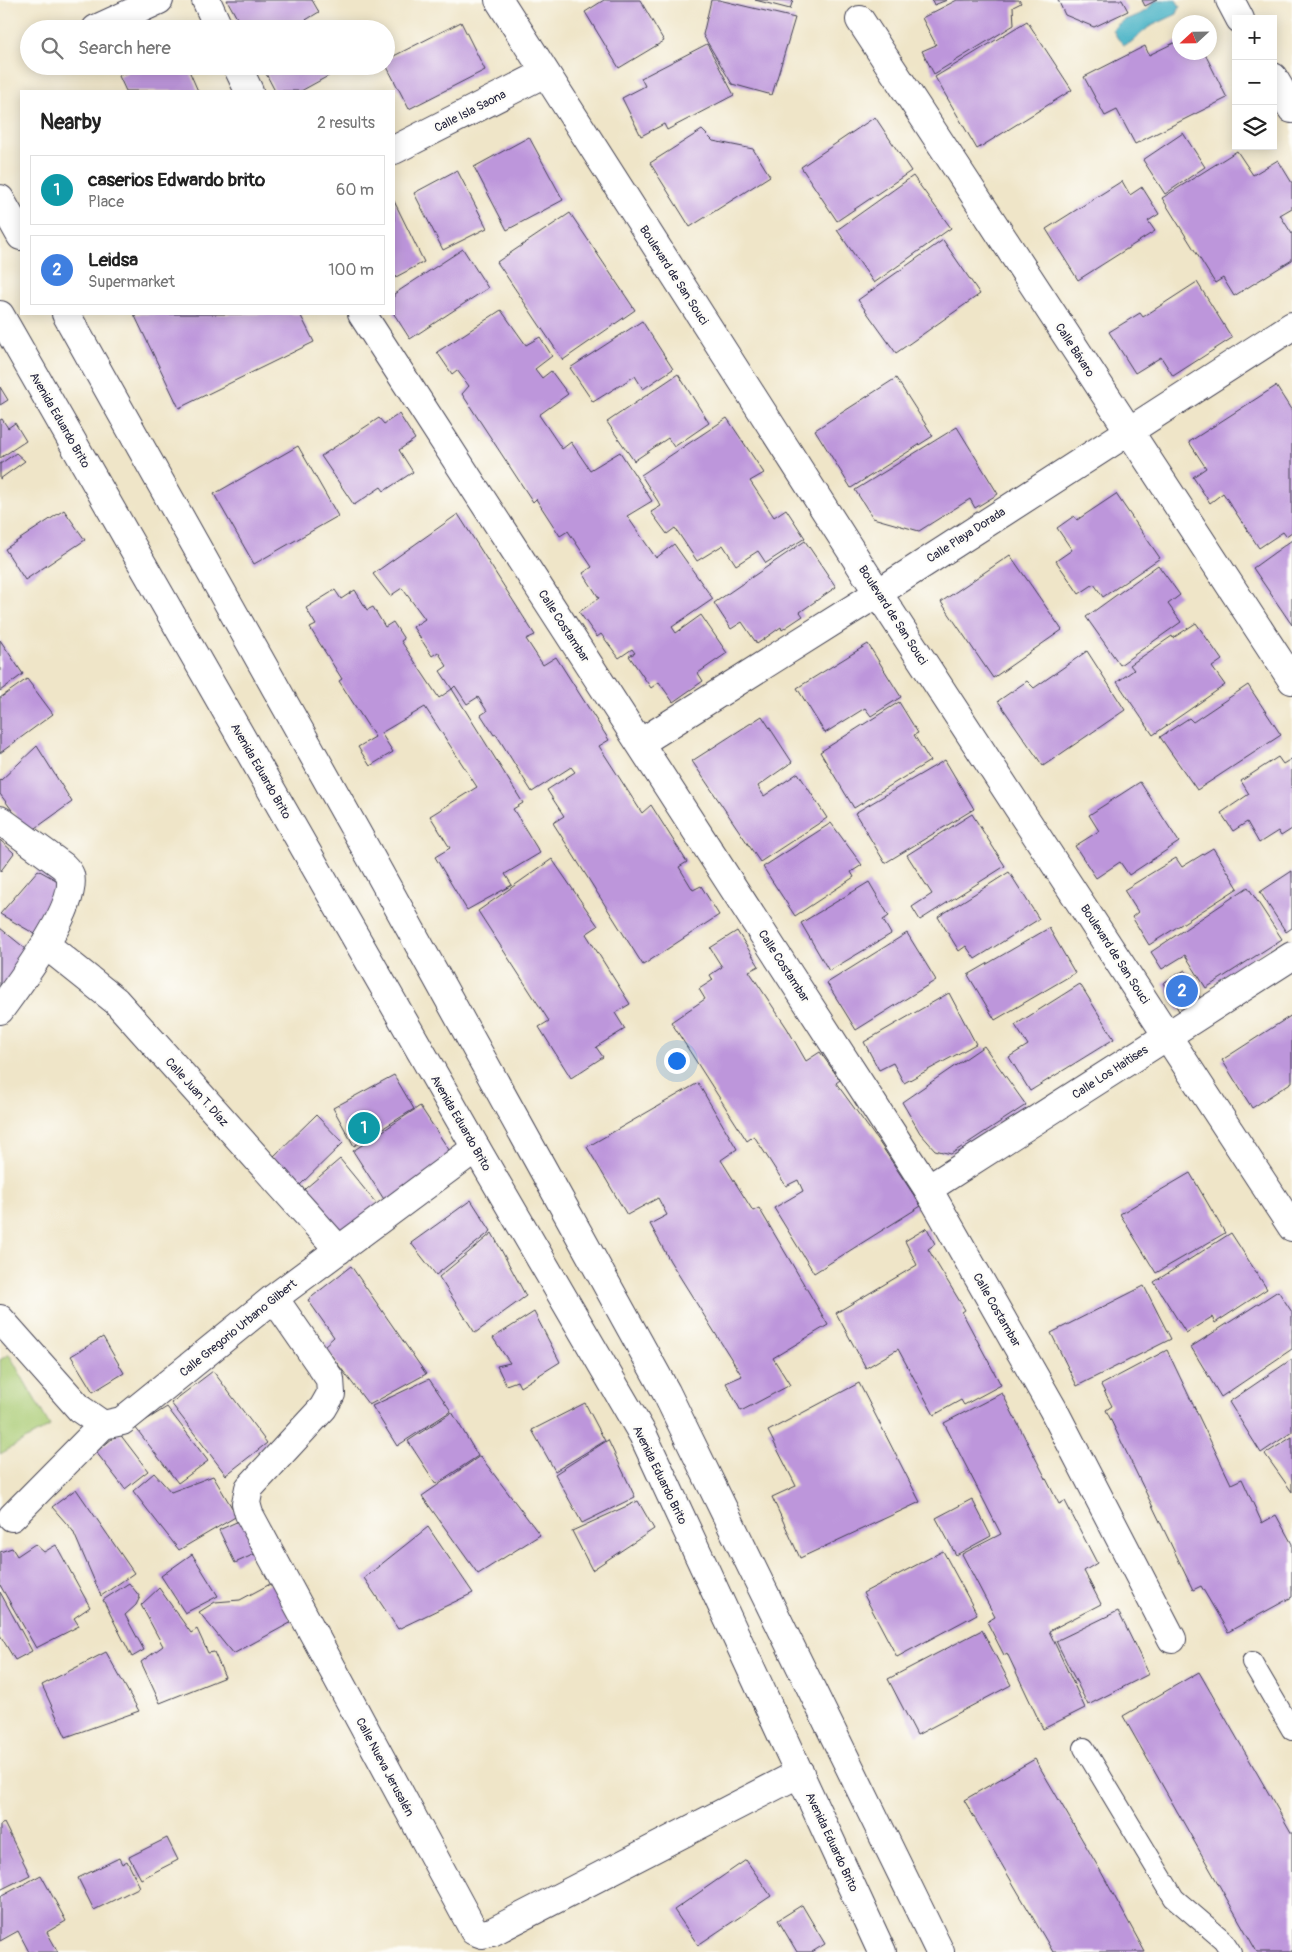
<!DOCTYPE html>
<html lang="en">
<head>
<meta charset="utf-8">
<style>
	body { margin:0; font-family:Pangolin,sans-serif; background:#f6f6f6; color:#222 }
	.controls { position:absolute; right:15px; top:15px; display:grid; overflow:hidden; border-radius:0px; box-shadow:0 2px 12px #0003 }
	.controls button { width:45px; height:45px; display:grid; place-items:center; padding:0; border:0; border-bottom:1px solid #e0e0e0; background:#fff; color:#222; font:25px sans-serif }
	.compass { position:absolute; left:1172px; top:15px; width:45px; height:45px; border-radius:50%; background:#fff; box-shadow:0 2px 12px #0003; rotate:248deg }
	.you { position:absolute; left:676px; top:1060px; width:18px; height:18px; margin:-12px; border:4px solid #fff; border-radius:50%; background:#1a73e8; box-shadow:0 0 0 8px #1a73e833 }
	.badge { display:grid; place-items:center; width:32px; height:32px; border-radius:50%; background:#d93025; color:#fff; font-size:16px; font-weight:700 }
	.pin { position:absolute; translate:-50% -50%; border:2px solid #fff; box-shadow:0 1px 5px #0006 }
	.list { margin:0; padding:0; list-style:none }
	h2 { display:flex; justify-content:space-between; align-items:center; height:65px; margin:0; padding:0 20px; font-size:21px }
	h2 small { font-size:16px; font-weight:400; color:#767676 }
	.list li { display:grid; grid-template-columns:32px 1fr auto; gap:15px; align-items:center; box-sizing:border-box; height:70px; margin:0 10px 10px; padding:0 10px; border:1px solid #e0e0e0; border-radius:0px }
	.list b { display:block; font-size:19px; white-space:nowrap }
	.list p { margin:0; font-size:16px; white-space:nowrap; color:#767676 }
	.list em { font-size:16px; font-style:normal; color:#767676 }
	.icon { flex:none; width:28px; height:28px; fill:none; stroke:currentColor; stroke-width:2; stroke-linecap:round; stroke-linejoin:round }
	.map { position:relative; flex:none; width:1292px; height:1952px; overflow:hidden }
	.search { position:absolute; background:#fff; box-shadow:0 2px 12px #0003; left:20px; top:20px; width:375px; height:55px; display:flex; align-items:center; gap:12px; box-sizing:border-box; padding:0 18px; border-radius:28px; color:#767676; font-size:19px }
	.panel { position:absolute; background:#fff; box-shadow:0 2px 12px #0003; left:20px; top:90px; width:375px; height:225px; border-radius:0px }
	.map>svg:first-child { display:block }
	.green { fill:#a9cb73; stroke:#667657 }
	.water { fill:#49b3c6; stroke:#366a80 }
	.building { fill:#bd96db }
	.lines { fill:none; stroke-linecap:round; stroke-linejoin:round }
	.lane-casing { stroke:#413f50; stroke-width:22 }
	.street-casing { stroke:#413f50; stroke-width:30 }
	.secondary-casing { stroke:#413f50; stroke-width:30 }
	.lane { stroke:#fff; stroke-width:20 }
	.street { stroke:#fff; stroke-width:28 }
	.secondary { stroke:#fff; stroke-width:28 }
	.labels { text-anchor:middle; stroke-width:5; stroke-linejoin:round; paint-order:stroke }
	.street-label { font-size:12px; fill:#22223b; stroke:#fdfcf7 }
</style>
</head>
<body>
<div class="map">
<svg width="1292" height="1952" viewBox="0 0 1292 1952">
	<rect width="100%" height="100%" fill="#fdfcf7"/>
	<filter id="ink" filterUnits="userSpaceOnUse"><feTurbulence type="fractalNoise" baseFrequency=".02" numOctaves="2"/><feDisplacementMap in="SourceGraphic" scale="10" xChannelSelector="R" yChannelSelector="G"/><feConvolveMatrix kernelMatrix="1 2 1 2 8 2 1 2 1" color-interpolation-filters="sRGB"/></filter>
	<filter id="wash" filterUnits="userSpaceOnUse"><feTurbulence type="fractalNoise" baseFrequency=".0096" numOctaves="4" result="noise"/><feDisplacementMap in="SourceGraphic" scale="20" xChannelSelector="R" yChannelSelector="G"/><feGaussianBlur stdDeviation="1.12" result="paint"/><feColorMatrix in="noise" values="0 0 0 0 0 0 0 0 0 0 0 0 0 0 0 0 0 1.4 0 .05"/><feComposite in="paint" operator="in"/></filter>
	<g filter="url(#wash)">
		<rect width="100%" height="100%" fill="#efe5c8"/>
		<path class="green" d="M9,1354L50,1426L0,1454V1360Z"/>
		<path class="water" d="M1157,0H1176L1180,6L1177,14L1149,27L1130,43L1124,45L1118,39L1113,30C1123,16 1133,20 1145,11C1150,8 1151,3 1157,0Z"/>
		<g id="blocks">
			<path class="building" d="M227,0H312L319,12L291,29H243Z
				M604,0H640L664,41L619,68L585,12Z
				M711,0H719L795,18L772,95L732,84L703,35Z
				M755,0H793L790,9Z
				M932,0H947L934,5Z
				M957,0H1019L1021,3L1013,7L1014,25L934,74L922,51L936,45L922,18Z
				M1058,0H1122L1128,11L1094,27L1065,15Z
				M1142,0H1157L1145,6Z
				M1027,21L1072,90L977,149L935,77Z
				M461,22L485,70L409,109L386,65V60Z
				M1180,40V52H1204L1227,98L1135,144L1117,110L1105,116L1084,77L1145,46L1149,55Z
				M707,44L734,95L667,130L664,124L641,136L622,98L645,86L641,78Z
				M141,66H187L198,91H126L119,76Z
				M262,66H340L341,69L301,91H275Z
				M875,117L911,171L837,221L801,167Z
				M702,130L713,141L753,149L770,176L690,227L650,163Z
				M1183,133L1205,167L1165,194L1143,160Z
				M529,137L563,200L507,230L474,167Z
				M1237,151L1253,175L1278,160L1292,183V208L1280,215L1292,234V260L1234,296L1223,278L1215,283L1162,198Z
				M457,170L487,228L443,250L414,193Z
				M913,176L951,228L874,283L837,230Z
				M1122,181L1130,195L1142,187L1159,214L1148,221L1155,231L1078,280L1046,229Z
				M394,201L424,262L394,278Z
				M570,213L635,310L563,360L497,262Z
				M943,240L980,294L896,353L858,300Z
				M463,249L488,288L410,339L394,314V294Z
				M1197,282L1232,338L1173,376L1161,357L1135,373L1109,332L1140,313L1143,317Z
				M501,310L526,345L540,337L552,356L535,369L542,378L551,371L568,394L539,415L562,449L571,442L590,470L620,452L652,501L627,516L656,558L674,544L713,599L672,627L676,633L701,615L727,653L698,673L703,681L673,702L659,682L651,688L629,656L635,653L632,649L619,658L601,634L597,637L579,612L599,598L583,573L592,567L568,531L560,536L536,499L533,502L462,394L469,386L457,370L452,374L437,352Z
				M134,314H300L314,342L179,408Z
				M642,321L673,369L643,389L635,376L593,402L570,368Z
				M678,374L709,423L674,447L668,438L634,461L607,422Z
				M896,378L933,436L851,488L815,430Z
				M1276,386L1292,411V532L1286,536L1283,532L1259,548L1223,493L1210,503L1193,477L1206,468L1189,442Z
				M0,387L8,400L0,405Z
				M399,414L415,439L399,450L413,472L384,491L381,487L354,505L321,456L379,418L384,424Z
				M727,418L764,473L750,481L774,517L786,509L805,538L766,563L758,551L736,565L723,545L697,561L675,528L667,534L651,512L661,506L641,475Z
				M2,419L8,428L15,423L26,441L0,458V420Z
				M957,427L998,494L975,508L970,499L919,531L873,518L855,490Z
				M298,446L338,516L254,564L214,494Z
				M16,453L25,461L0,479V464Z
				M1116,494L1160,558L1103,597L1094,584L1079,594L1056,561L1072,550L1057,528L1074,516L1077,520Z
				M64,510L85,540L25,580L5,549Z
				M458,514L535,635L526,639L543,665L556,657L609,740L599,746L642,813L651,805L687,862L679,867L693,890L701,886L719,915L643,965L553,823L564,816L547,790L575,772L571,767L532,792L496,734L494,735L481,715L487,711L478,697L467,704L455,686L452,689L523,803L513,809L540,853L505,874L512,885L467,910L435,857L450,848L430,816L477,787L425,707L381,733L393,752L370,766L358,747L375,737L339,681L342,679L310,628L316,625L306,608L335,590L341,599L355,590L367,610L373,607L385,627L393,622L404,639L401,641L439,698L452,689L440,671L447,666L438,652L432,656L413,627L425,619L402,588L390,596L373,574Z
				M1292,540V625L1253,568Z
				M805,541L836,587L800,612L803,616L782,630L781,627L757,644L742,622L731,629L714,603Z
				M1010,555L1062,630L993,678L941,602Z
				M1158,565L1180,595L1168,604L1181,622L1120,665L1086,617Z
				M1196,623L1222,660L1212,667L1225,685L1153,735L1117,682L1134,670L1130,665L1172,636L1173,638Z
				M0,640L23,674L0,691Z
				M868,644L901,697L871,716L865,708L825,733L797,688Z
				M1087,651L1125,710L1043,766L998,701L1027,681L1034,688Z
				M27,679L53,714L0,753V698Z
				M1248,685L1281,735L1197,790L1160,737L1189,718L1193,722Z
				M899,702L918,733L914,735L930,761L854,808L820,752Z
				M762,716L792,762L758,786L760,790L764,796L798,773L827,818L760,862L692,761Z
				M37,746L72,802L29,833L0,794V781Z
				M1278,757L1283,764L1291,759L1292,761V829L1281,836L1278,831L1259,843L1247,822L1233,831L1221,813L1249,794L1241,781Z
				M945,760L974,809L885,863L855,813Z
				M1140,782L1179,842L1129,875L1120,862L1096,878L1075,846L1099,831L1089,815Z
				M972,814L1005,866L920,920L912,907L932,894L907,855Z
				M831,823L862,865L851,872L854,877L795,916L763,867Z
				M0,840L14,853L0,872Z
				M1213,848L1238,888L1149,945L1132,917L1138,912L1124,890L1176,858L1182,867Z
				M552,859L598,926L586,934L630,1004L615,1013L625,1029L596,1047L603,1057L571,1078L539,1027L549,1021L478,911Z
				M38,870L65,885L35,934L0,914Z
				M1292,871V928L1286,932L1260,892Z
				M1009,872L1039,919L975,959L966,946L959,951L938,917Z
				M869,882L889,916L883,920L891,934L829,971L801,923Z
				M1248,887L1282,939L1206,988L1185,955L1162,969L1151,952Z
				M0,928L26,949L18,971L0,988Z
				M1049,928L1075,973L995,1020L968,975Z
				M737,931L759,966L749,971L787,1028L806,1061L820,1052L840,1080L836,1083L879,1142L921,1206L814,1273L774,1208L803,1191L798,1180L786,1186L754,1136L747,1141L671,1022L705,999L699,989L713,980L710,975L722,967L710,948Z
				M907,933L936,980L856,1030L827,983Z
				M1185,970L1201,999L1179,1011L1163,983Z
				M1080,984L1114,1039L1030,1091L1009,1057L1028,1045L1015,1025Z
				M949,993L976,1044L904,1083L893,1063L879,1070L864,1042Z
				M1292,1015V1082L1252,1108L1222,1060Z
				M984,1046L1026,1105L951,1154L935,1150L920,1133L902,1102Z
				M394,1075L414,1109L354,1146L333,1108Z
				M698,1083L737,1149L721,1160L753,1211L759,1208L828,1325L773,1358L790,1385L741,1411L726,1383L742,1376L670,1261L650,1224L667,1215L658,1198L627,1215L587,1147Z
				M420,1106L455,1159L387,1204L353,1151Z
				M316,1115L343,1143L299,1186L272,1158Z
				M340,1159L380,1208L340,1242L299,1194Z
				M1190,1173L1225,1233L1156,1273L1120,1214Z
				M471,1200L491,1231L436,1275L411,1243Z
				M927,1228L935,1244L928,1249L965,1310L962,1312L1001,1385L964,1405L961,1400L934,1415L898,1349L866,1368L836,1313L917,1265L905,1241Z
				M492,1233L526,1296L475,1333L439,1277Z
				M1231,1233L1267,1289L1215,1323L1212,1317L1186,1333L1154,1282Z
				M351,1266L426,1374L369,1405L324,1346L334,1337L308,1300Z
				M1144,1286L1171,1339L1077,1386L1051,1333Z
				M1278,1291L1292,1312V1349L1221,1397L1191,1347Z
				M534,1312L560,1362L520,1387L517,1381L506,1385L497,1366L510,1363L493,1338Z
				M103,1337L124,1373L93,1392L71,1356Z
				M1167,1350L1231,1484L1242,1479L1262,1523L1276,1515L1292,1544V1597L1228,1632L1201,1586L1193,1590L1106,1410L1112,1406L1101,1385Z
				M1292,1359V1432L1261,1453L1229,1402Z
				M213,1371L267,1443L226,1475L171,1403Z
				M429,1379L451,1411L397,1446L372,1406Z
				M859,1383L920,1502L800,1558L772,1497L796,1486L768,1431Z
				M1002,1393L1059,1504L1065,1501L1097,1563L1084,1571L1101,1604L1049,1631L1085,1708L1043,1729L1007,1653L1004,1655L987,1622L995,1617L962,1554L1001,1534L944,1423Z
				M585,1403L605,1441L555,1471L532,1430Z
				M167,1407L208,1461L178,1483L135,1427Z
				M452,1412L478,1456L436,1484L408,1441Z
				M119,1433L148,1471L125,1489L96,1452Z
				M1292,1437V1492L1265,1454Z
				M608,1440L635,1497L582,1523L555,1474Z
				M480,1456L540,1535L478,1574L422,1496Z
				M154,1473L171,1492L213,1476L237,1516L179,1550L133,1491Z
				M76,1489L134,1573L101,1596L73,1531L52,1507Z
				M972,1499L991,1536L956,1555L936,1518Z
				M638,1501L654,1529L592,1570L572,1531Z
				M243,1519L259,1552L235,1563L219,1530Z
				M428,1527L473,1593L398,1629L364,1578Z
				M35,1544L44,1552L56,1545L90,1607L74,1618L79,1626L36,1648L0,1585V1552L12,1548L17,1556Z
				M943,1551L977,1614L897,1657L863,1593Z
				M192,1554L218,1596L185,1613L161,1576Z
				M129,1583L140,1597L136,1605L125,1615L144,1650L132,1657L103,1600Z
				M272,1583L292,1622L233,1654L199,1612L215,1602L240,1600Z
				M159,1588L191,1633L197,1629L208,1653L214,1652L225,1677L160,1703L141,1662L163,1646L141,1605Z
				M0,1592L32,1651L15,1660L0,1635Z
				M1118,1611L1149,1674L1088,1705L1056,1641Z
				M982,1630L1011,1685L917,1735L888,1679Z
				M106,1652L139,1711L66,1737L42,1685Z
				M1199,1672L1292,1834V1952H1257L1123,1716Z
				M1035,1759L1100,1870L1145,1952H1053L964,1800Z
				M4,1823L30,1875L0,1890V1825Z
				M167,1838L178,1860L141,1879L129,1857Z
				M119,1858L122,1864L127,1861L140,1887L94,1910L78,1878Z
				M746,1860L771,1896L698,1945L674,1910Z
				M41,1875L66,1921L47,1932L58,1952H29L18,1931L0,1941V1897Z
				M802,1905L825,1944L812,1952H797L778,1920Z"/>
		</g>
	</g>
	<g filter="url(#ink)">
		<use href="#blocks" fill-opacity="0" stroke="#413f50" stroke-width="1"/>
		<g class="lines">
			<defs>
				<path id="lane" d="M1252,1662L1292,1730
					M1084,1748L1174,1898L1223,1940L1231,1952"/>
				<path id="street" d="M206,0L219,29
					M499,0L878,593L1292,1227
					M1230,0L1240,19
					M860,20L1292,680
					M96,29L159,0
					M237,66L249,91
					M1273,77L1292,109
					M394,150L545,73
					M362,314L928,1189L1053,1409L1172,1639
					M640,743L878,593L1292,326
					M0,820L63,866C66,869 69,872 70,875C79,906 18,985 0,1010
					M46,945L116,1001L339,1250
					M928,1189L1292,956
					M274,1298L330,1379L331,1394L323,1408L249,1488L246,1503L249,1514L474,1931L482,1934L492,1932L800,1773
					M0,1319L80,1409L103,1425
					M12,1517L103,1425L122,1421L274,1298L476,1148"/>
				<path id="secondary" d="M0,199L21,236
					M66,314L371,858L666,1392L940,1952
					M0,315L476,1148L643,1435L882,1952"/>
			</defs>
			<use href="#lane" class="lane-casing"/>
			<use href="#street" class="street-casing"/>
			<use href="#secondary" class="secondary-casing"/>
			<use href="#lane" class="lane"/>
			<use href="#street" class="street"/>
			<use href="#secondary" class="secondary"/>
		</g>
	</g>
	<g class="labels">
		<g class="street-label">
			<text transform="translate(470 111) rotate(-27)" y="4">Calle Isla Saona</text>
			<text transform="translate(674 275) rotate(57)" y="4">Boulevard de San Souci</text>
			<text transform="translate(1075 350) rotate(57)" y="4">Calle Bávaro</text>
			<text transform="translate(60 420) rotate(60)" y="4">Avenida Eduardo Brito</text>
			<text transform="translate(966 535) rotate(-33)" y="4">Calle Playa Dorada</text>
			<text transform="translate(893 615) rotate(57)" y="4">Boulevard de San Souci</text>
			<text transform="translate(564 626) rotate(57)" y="4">Calle Costambar</text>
			<text transform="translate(261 771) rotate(60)" y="4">Avenida Eduardo Brito</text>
			<text transform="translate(1115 954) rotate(57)" y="4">Boulevard de San Souci</text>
			<text transform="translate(784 966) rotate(57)" y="4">Calle Costambar</text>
			<text transform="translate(1110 1072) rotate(-33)" y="4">Calle Los Haitises</text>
			<text transform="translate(197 1092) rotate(48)" y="4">Calle Juan T. Díaz</text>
			<text transform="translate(461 1123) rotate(60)" y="4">Avenida Eduardo Brito</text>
			<text transform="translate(997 1310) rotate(60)" y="4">Calle Costambar</text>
			<text transform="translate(238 1328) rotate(-39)" y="4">Calle Gregorio Urbano Gilbert</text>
			<text transform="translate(660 1475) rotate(64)" y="4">Avenida Eduardo Brito</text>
			<text transform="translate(385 1767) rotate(62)" y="4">Calle Nueva Jerusalén</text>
			<text transform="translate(832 1842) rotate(65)" y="4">Avenida Eduardo Brito</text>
		</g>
	</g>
</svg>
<div class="controls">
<button>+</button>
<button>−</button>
<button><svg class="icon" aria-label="layers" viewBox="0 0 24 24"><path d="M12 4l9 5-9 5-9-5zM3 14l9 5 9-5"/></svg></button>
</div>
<svg class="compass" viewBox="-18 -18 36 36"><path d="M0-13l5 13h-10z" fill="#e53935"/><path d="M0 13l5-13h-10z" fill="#767676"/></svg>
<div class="you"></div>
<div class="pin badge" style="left:364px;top:1128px;background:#0f9aa8">1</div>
<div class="pin badge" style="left:1182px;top:991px;background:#3f7fe0">2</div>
<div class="search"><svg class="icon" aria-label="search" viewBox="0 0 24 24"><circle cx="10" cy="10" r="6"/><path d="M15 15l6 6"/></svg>Search here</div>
<section class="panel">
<h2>Nearby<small>2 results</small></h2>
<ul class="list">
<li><span class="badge" style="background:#0f9aa8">1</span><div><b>caserios Edwardo brito</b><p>Place</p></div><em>60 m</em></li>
<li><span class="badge" style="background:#3f7fe0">2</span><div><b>Leidsa</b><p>Supermarket</p></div><em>100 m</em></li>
</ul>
</section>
</div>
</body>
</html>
